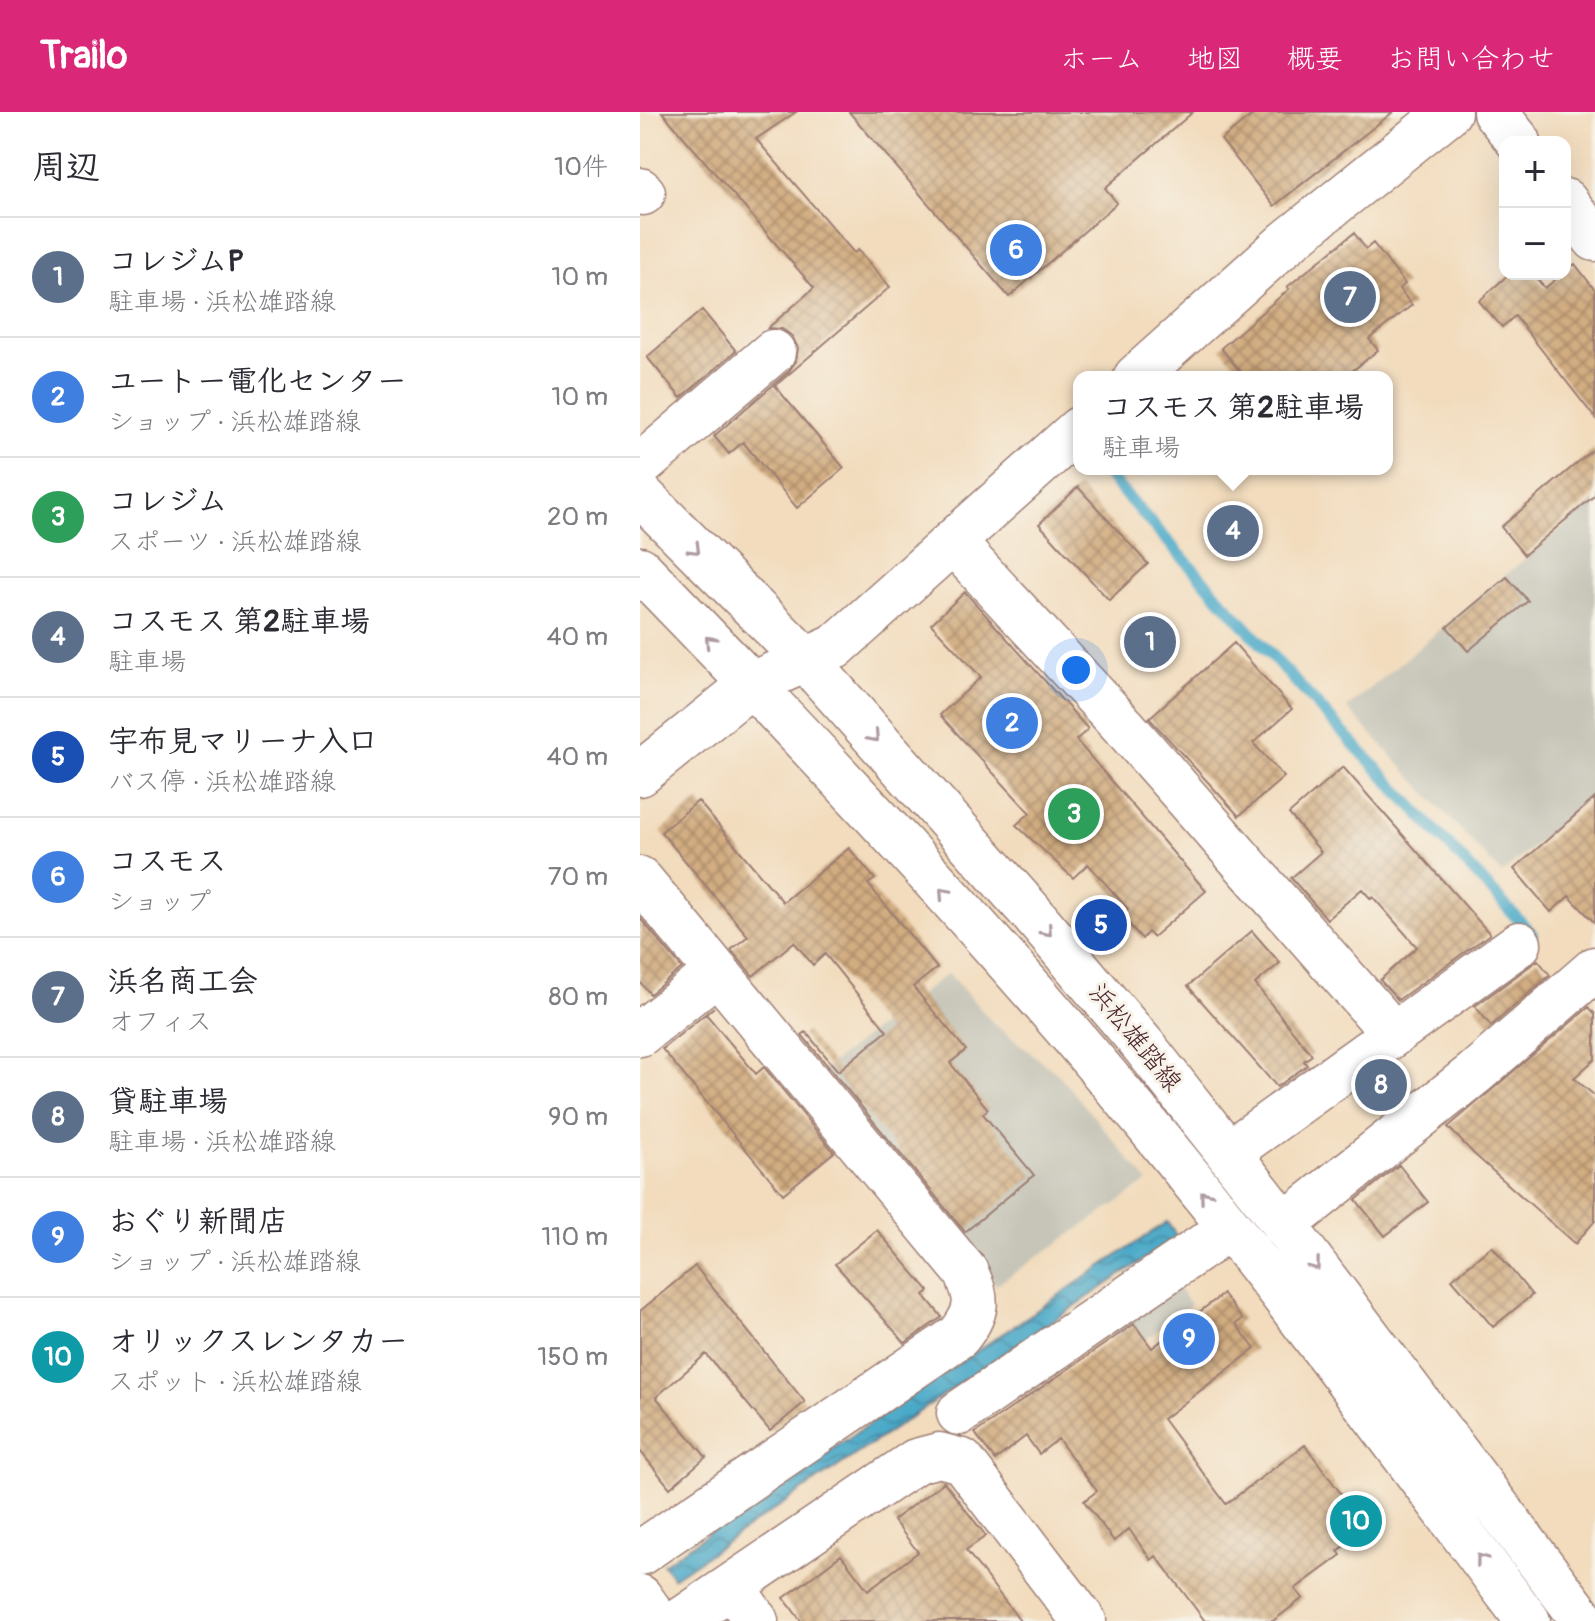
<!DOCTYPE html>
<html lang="ja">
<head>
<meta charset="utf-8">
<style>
	body { margin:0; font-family:Pangolin,"Klee One",sans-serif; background:#f2f2f3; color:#2b2b33 }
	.controls { position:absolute; right:24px; top:24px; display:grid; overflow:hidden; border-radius:16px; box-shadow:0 8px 32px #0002 }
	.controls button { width:72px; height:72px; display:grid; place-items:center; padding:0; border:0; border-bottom:2px solid #e1e1e2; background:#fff; color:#2b2b33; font:40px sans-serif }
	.you { position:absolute; left:436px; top:558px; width:28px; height:28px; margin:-20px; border:6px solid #fff; border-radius:50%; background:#1a73e8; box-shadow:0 0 0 12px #1a73e833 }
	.badge { display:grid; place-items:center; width:52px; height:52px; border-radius:50%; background:#db2777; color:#fff; font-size:26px; font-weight:700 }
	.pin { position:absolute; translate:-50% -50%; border:4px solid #fff; box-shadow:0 2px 8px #0006 }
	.popup { position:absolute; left:433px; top:259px; width:320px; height:104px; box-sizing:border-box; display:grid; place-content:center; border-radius:16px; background:#fff; filter:drop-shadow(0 2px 6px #0005); font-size:26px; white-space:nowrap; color:#7c7c81 }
	.popup b { font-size:30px; color:#2b2b33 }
	.popup::after { content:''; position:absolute; left:50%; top:100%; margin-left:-16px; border:16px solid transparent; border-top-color:#fff }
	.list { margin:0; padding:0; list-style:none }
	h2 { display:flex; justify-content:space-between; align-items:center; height:104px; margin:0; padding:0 32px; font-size:34px }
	h2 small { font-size:26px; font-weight:400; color:#7c7c81 }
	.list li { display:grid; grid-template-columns:52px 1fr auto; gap:24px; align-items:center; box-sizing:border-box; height:120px; padding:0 32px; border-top:2px solid #e1e1e2 }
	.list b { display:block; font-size:30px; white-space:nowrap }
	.list p { margin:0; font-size:26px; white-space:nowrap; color:#7c7c81 }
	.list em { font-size:26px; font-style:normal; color:#7c7c81 }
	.map { position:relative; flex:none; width:955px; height:1509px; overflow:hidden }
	header { display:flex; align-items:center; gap:48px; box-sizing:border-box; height:112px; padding:0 40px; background:#db2777; color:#fff }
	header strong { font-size:38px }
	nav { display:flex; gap:44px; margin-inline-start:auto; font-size:28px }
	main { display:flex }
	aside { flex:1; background:#fff }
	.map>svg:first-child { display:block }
	.industrial { fill:#c6c5b8 }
	.water { fill:url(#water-waves); stroke:#4a647a; stroke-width:2 }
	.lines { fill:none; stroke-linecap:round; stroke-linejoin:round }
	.stream { stroke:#49a9c8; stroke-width:12 }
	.building { fill:url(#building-cross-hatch) }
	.minor-casing { stroke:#9e7e74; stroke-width:47 }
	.major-casing { stroke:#9e7e74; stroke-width:47 }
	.minor { stroke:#fff; stroke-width:44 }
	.major { stroke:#fff; stroke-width:44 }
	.oneway { stroke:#ae9aa0 }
	.labels { text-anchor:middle; stroke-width:6; stroke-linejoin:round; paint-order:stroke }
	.street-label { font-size:26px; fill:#4a1f2b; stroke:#f7f3e8 }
</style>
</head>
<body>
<header>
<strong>Trailo</strong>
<nav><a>ホーム</a><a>地図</a><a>概要</a><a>お問い合わせ</a></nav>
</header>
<main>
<aside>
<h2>周辺<small>10件</small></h2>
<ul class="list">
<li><span class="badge" style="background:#5c6f8a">1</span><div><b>コレジムP</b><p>駐車場 · 浜松雄踏線</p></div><em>10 m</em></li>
<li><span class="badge" style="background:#3f7fe0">2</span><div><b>ユートー電化センター</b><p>ショップ · 浜松雄踏線</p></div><em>10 m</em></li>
<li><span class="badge" style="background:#2e9e5b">3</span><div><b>コレジム</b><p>スポーツ · 浜松雄踏線</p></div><em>20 m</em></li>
<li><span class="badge" style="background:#5c6f8a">4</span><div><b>コスモス 第2駐車場</b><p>駐車場</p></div><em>40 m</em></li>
<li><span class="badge" style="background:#1a4fb4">5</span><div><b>宇布見マリーナ入口</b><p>バス停 · 浜松雄踏線</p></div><em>40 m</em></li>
<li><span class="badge" style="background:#3f7fe0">6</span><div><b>コスモス</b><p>ショップ</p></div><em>70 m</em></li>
<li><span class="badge" style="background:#5c6f8a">7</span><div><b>浜名商工会</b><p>オフィス</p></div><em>80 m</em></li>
<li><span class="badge" style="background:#5c6f8a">8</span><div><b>貸駐車場</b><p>駐車場 · 浜松雄踏線</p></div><em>90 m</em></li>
<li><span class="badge" style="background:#3f7fe0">9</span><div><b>おぐり新聞店</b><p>ショップ · 浜松雄踏線</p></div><em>110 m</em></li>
<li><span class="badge" style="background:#0f9aa8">10</span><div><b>オリックスレンタカー</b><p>スポット · 浜松雄踏線</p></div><em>150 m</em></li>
</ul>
</aside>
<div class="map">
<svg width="955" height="1509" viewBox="0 0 955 1509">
	<defs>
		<pattern id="water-waves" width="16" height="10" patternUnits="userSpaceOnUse" patternTransform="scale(2)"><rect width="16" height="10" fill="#49a9c8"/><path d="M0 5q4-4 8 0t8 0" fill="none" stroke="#3f89a3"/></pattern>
		<pattern id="building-cross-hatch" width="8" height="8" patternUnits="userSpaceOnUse" patternTransform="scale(2)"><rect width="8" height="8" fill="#d2ad81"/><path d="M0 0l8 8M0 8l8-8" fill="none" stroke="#ac8c6a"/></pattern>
	</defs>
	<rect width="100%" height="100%" fill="#f7f3e8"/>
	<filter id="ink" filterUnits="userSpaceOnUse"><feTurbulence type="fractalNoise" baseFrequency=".0125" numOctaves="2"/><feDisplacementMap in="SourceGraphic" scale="16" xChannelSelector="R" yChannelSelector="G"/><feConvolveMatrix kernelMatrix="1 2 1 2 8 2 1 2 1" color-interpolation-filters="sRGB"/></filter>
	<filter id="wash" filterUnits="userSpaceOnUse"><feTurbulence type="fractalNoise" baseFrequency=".006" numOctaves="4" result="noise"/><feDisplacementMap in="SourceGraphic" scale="32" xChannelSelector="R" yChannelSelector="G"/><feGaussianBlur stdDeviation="1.8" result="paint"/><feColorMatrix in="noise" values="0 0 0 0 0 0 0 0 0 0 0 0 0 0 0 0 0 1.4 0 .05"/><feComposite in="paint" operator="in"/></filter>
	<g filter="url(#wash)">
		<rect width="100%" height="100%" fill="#f2dcbd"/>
		<path class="industrial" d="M955,388V679L862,762L707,596Z
			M308,861L354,912L420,964L508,1070L356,1173L179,961Z
			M536,1172L550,1193L489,1240L471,1216Z"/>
		<path class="water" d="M527,1110L537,1125L33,1466L23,1452Z"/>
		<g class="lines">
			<path class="stream" d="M462,357L665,580L892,822"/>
		</g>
		<g id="blocks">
			<path class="building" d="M22,0H156L116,27L214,141L218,138L250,175L135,274L204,356L157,396L103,330L89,342L74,324L149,259L156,249L158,236L152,224L142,217L128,216L174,176Z
				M209,0H553L465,76L477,91L369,185Z
				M616,0H753L634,94L581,28Z
				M714,121L726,137L733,131L765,172L759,177L772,193L729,227L738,238L705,265H605L581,236L649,177L647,175Z
				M935,152L955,178V306L875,204L862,215L839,189L869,162H892L905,176Z
				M62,198L96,239L41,286L7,245Z
				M955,336V383L884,443L861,415Z
				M438,375L508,452L469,488L399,412Z
				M867,465L888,489L828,539L807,515Z
				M325,480L448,617L436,628L566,779L513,825L508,820L502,827L481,803L488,797L448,752L433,766L376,713L390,701L300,603L341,565L291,512Z
				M594,531L652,597L613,631L644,665L599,704L509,606Z
				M703,655L850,822L758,888L740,868L777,835L733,785L731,787L722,777L687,807L651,766L681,740L649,702Z
				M955,686V811L929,784L911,800L874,757Z
				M58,689L143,790L209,736L235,767L228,772L297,856L273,875L326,938L310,951L348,997L343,1002L394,1063L325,1120L162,923L166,920L198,959L247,919L185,842L173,853L154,830L113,864L91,838L108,824L21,720Z
				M0,806L42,856L10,882L0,870Z
				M612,819L640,851L615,872L672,943L664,949L667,953L637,975L548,874Z
				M898,848L910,863L851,914L835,894Z
				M74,895L66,902L116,962L124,955L194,1040L143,1082L22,937Z
				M949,895L955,902V947L934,966L955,984V1109L935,1132L834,1042L808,1015Z
				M759,1053L788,1090L745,1124L716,1088Z
				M237,1118L289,1179L284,1183L302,1205L265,1231L195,1152Z
				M852,1134L892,1183L853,1215L812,1167Z
				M55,1154L165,1290L130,1319L66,1242L16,1285L66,1345L30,1376L0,1339V1199Z
				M583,1182L602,1207L596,1212L615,1237L523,1307L586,1392L665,1333L727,1417L698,1439L701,1443L655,1477L663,1486L633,1509H565L516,1444L511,1448L489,1417L474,1429L444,1389L457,1379L418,1327L399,1342L386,1324L355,1348L335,1321L494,1212L512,1236Z
				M304,1370L346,1424L326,1438L380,1509H161L144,1486L201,1443L228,1478L278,1440L253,1408Z"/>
		</g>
	</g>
	<g filter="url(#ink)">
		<use href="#blocks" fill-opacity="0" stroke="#9e7e74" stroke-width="2"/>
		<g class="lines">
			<defs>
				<path id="minor" d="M855,0L879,30
					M0,78L3,81
					M925,89L955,127
					M496,265L648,129L809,0
					M0,354L133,240
					M313,430L486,617L738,904L751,923
					M0,662L112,572L195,535L439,317
					M0,767L326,1160C339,1189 338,1199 319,1224L0,1441
					M0,922L77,860
					M588,1041L879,832
					M644,1113L835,961L955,857
					M319,1301L568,1131
					M92,1474L116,1509
					M0,1485L17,1509
					M40,1509L276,1349L299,1343L322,1349L444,1509"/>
				<path id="major" d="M0,382L166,548L389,798L503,933L623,1085L944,1509
					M0,457C175,637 349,821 509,1015C641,1175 763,1343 888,1509"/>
			</defs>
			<use href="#minor" class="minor-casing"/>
			<use href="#major" class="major-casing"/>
			<use href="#minor" class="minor"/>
			<use href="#major" class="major"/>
		</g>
		<defs><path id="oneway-chevron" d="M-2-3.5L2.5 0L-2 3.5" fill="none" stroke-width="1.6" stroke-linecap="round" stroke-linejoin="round" transform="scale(2)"/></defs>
		<g class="oneway">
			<use href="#oneway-chevron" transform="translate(55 437) rotate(45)"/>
			<use href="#oneway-chevron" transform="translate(70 529) rotate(-134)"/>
			<use href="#oneway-chevron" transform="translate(234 625) rotate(48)"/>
			<use href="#oneway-chevron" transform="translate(304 781) rotate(-132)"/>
			<use href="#oneway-chevron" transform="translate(407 819) rotate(49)"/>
			<use href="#oneway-chevron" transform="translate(565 1084) rotate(-129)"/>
			<use href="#oneway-chevron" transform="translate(675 1153) rotate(53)"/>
			<use href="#oneway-chevron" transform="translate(841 1447) rotate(-127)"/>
		</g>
	</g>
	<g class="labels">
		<g class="street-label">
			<text transform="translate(496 925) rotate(51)" y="9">浜松雄踏線</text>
		</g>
	</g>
</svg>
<div class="controls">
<button>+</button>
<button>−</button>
</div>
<div class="you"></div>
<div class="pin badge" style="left:510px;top:530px;background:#5c6f8a">1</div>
<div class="pin badge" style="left:372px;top:611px;background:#3f7fe0">2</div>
<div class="pin badge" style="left:434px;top:702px;background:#2e9e5b">3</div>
<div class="pin badge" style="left:593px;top:419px;background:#5c6f8a">4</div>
<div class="popup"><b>コスモス 第2駐車場</b>駐車場</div>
<div class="pin badge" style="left:461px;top:813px;background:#1a4fb4">5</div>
<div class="pin badge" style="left:376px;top:138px;background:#3f7fe0">6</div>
<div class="pin badge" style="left:710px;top:185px;background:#5c6f8a">7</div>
<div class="pin badge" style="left:741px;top:973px;background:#5c6f8a">8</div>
<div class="pin badge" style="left:549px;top:1227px;background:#3f7fe0">9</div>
<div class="pin badge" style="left:716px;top:1409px;background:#0f9aa8">10</div>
</div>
</main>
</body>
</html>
